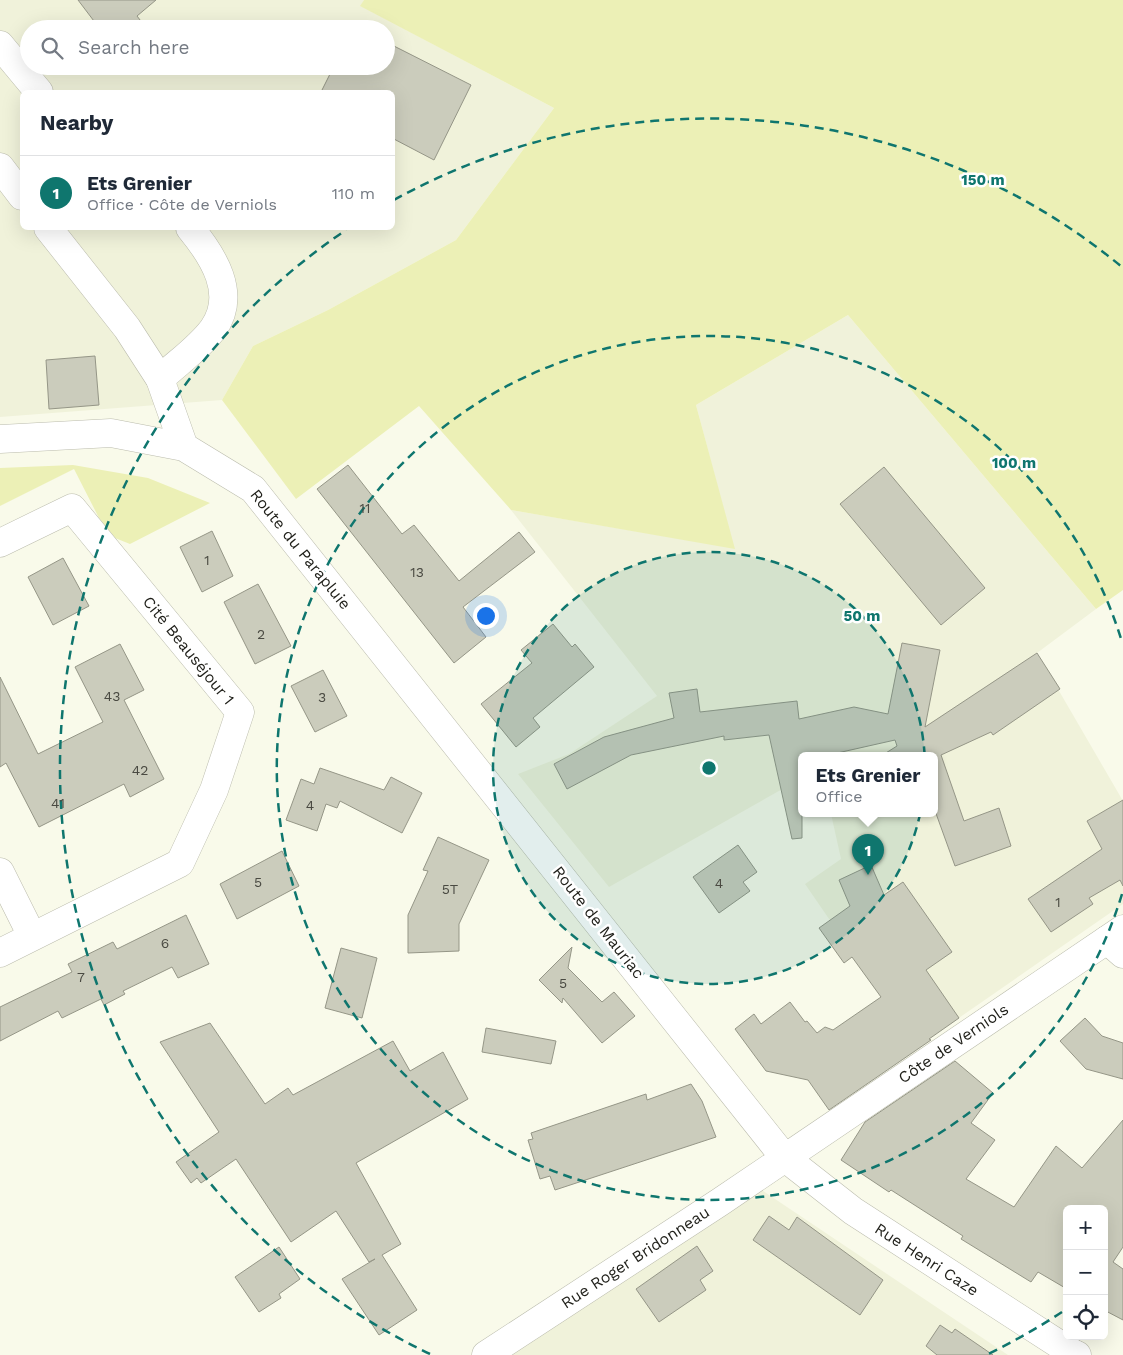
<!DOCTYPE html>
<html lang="en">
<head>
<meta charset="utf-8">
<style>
	body { margin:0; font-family:"Work Sans",sans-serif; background:#f2f2f3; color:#1f2937 }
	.controls { position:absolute; right:15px; bottom:15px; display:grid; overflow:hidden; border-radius:8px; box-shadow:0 5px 20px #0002 }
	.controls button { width:45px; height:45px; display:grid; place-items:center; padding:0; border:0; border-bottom:1px solid #e0e1e3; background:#fff; color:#1f2937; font:25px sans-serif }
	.you { position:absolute; left:485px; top:615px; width:18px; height:18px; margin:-12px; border:4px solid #fff; border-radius:50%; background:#1a73e8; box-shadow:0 0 0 8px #1a73e833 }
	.badge { display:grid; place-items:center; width:32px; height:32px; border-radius:50%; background:#0f766e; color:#fff; font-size:16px; font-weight:700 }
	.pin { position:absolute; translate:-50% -41px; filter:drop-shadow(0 1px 2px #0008) }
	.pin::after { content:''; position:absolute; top:26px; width:18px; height:15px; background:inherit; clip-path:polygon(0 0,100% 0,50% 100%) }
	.popup { position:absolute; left:798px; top:752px; width:140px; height:65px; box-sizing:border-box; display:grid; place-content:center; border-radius:8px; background:#fff; filter:drop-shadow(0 1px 4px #0005); font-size:16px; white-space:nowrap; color:#747a83 }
	.popup b { font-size:19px; color:#1f2937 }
	.popup::after { content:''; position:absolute; left:50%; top:100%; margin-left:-10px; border:10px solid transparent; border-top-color:#fff }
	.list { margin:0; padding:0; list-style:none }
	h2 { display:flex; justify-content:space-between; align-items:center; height:65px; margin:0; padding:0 20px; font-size:21px }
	h2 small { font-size:16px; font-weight:400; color:#747a83 }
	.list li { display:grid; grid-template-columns:32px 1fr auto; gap:15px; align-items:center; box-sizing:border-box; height:75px; padding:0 20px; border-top:1px solid #e0e1e3 }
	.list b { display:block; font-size:19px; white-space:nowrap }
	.list p { margin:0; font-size:16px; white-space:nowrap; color:#747a83 }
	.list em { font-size:16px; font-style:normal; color:#747a83 }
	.icon { flex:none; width:28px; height:28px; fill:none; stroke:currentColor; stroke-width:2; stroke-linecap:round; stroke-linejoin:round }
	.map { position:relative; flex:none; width:1123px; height:1355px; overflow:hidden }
	.search { position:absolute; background:#fff; box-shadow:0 5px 20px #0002; left:20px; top:20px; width:375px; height:55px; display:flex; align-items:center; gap:12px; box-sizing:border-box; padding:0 18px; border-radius:28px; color:#747a83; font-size:19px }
	.panel { position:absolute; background:#fff; box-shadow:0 5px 20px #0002; left:20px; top:90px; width:375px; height:140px; border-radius:8px }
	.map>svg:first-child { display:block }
	.built { fill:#f0f2da; fill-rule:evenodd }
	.green { fill:#ecf0b6 }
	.building { fill:#cbccbc; stroke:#959687 }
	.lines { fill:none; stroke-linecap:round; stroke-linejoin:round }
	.street-casing { stroke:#bbbcad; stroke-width:29 }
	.secondary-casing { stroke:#bbbcad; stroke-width:29 }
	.highway-casing { stroke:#bbbcad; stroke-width:29 }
	.street { stroke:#fff; stroke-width:28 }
	.secondary { stroke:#fff; stroke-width:28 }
	.highway { stroke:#fff; stroke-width:28 }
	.ring { fill:none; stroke:#0f766e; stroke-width:2.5; stroke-dasharray:9 6 }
	.labels { text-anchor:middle; stroke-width:5; stroke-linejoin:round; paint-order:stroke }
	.number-label { font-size:14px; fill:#4a4a42 }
	.street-label { font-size:16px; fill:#1f1f19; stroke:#fff }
	.centre { fill:#0f766e; stroke:#fff; stroke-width:2.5 }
	.ring-label { font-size:15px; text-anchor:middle; font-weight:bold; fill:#0f766e; stroke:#fff; stroke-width:5; stroke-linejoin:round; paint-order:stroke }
</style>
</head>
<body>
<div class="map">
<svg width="1123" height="1355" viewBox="0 0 1123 1355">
	<rect width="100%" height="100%" fill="#f9faea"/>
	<path class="built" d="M0,0H364L361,6L554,108L456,240L328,310L253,346L222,400L0,417ZM29,29H386V66H29ZM22,92H392V228H22Z
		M848,315L1096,609L1037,653L1123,801V904L917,1047L805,884L841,859L831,814H934V756H802V778L609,887L518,774L569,754L657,696L511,510L734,548L696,405Z
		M760,1189L1008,1355H510Z"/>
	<path class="green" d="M364,0H1123V590L1096,609L848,315L696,405L735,549L511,510L419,406L296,499L222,400L253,346L328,310L456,240L554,108L360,6Z
		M73,465L148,478L210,503L130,544L115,538L99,518L74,469L0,506V468Z"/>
	<path class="building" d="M78,0H156L137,16L147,29H100Z
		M386,42L471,85L434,160L392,138V92H321L334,66H386Z
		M95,356L99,405L49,409L46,360Z
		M348,465L402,534L414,525L459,581L519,532L535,552L463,607L486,637L454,663L317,489Z
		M884,467L985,588L941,625L840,504Z
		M212,531L233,576L202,592L180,547Z
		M63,558L89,606L53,625L28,577Z
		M258,584L291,646L255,664L224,602Z
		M553,624L572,647L575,644L594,667L533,718L540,727L516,747L481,704L532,663L521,650Z
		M902,643L940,650L925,727L1037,653L1060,689L993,735L991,732L941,755L964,821L999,808L1011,846L955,866L934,808V756H881L897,746L895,740L824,756H802V838L792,839L769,735L724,740V736L631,755L567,789L554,764L604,737L674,718L669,693L697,689L700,712L797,701L799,719L854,707L888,714Z
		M120,644L144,690L124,700L164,779L130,797L124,784L39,827L6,763L0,767V677L38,754L103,722L75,667Z
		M323,670L347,716L315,732L291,686Z
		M320,768L384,790L391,777L422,793L402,833L340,801L337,808L326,804L317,831L286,820L301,779L314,784Z
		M1123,800V886L1120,880L1089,898L1093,904L1051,932L1028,899L1102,849L1087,821Z
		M438,837L489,860L459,924V951L408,953V915L428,871L423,870Z
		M738,845L757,872L743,882L750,891L719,913L693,877Z
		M282,851L299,886L237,919L220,884Z
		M871,865L884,895L903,882L952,952L926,970L959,1018L929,1039L931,1040L829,1110L808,1080L766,1071L735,1029L754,1014L761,1024L790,1002L805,1022L807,1021L817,1033L825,1027L833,1030L881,997L852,957L844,963L819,928L850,906L839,880Z
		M186,915L209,964L178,978L172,967L123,991L125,994L104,1005L101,999L62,1018L58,1011L0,1041V1007L72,972L68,964L113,942L117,949Z
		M572,947L568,968L602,1002L614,992L635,1016L602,1043L563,998L562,1003L539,980Z
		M341,948L377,958L362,1018L325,1008Z
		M1085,1018L1102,1036L1123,1043V1079L1086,1069L1060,1041Z
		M210,1023L265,1104L288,1088L293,1095L393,1041L410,1071L443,1052L468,1099L356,1163L401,1244L382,1255L417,1310L379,1335L342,1279L375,1259L369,1262L336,1211L291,1242L236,1159L201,1183L197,1178L191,1183L176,1162L219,1132L160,1042Z
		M486,1028L556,1041L551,1064L482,1052Z
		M955,1061L993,1093L971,1123L995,1140L966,1179L1014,1207L1056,1146L1082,1168L1123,1120V1247L1113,1262L1123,1269V1320L1104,1310V1209H1067V1289L1038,1272L1031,1282L961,1239L963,1236L891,1190L889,1192L841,1160L865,1122Z
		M691,1084L702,1101L716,1137L555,1190L550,1176L540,1179L528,1140L533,1139L531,1133L646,1094L647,1100Z
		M769,1216L789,1230L797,1217L883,1280L860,1315L753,1240Z
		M697,1246L713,1271L700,1280L706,1290L659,1322L636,1289Z
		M279,1247L300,1279L279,1294L281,1298L259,1312L235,1277Z
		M940,1325L952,1333L955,1329L993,1355H937L926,1346Z"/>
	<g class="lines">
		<defs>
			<path id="street" d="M0,45L39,92
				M160,379C177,363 199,348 213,329C238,294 213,256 190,228
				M0,543L72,508L240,712L214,790L180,863L0,953
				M0,872L32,936
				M1107,940L1123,954"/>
			<path id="secondary" d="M0,167L22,196
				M48,228L127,328L160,379L184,447L253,489L784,1157L853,1211L1074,1354
				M0,439L111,433L184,447
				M486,1355L720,1202L1123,929"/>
			<path id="highway" d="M1074,1354L1077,1355"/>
		</defs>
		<use href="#street" class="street-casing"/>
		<use href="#secondary" class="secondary-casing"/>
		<use href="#highway" class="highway-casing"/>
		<use href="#street" class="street"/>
		<use href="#secondary" class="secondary"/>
		<use href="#highway" class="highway"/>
	</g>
	<circle cx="709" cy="768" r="216" fill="#0f766e" fill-opacity=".12"/>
	<g class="ring">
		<circle cx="709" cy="768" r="216"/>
		<path d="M1122 894A432 432 0 1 1 1122 642"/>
		<path d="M1062 1312A649 649 0 0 1 988 1354M430 1354A649 649 0 0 1 346 230M394 200A649 649 0 0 1 1122 267"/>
	</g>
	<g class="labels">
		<g class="number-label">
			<text x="365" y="513">11</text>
			<text x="207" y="565">1</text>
			<text x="417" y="577">13</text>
			<text x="261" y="639">2</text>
			<text x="112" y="701">43</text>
			<text x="322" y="702">3</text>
			<text x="140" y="775">42</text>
			<text x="58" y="808">41</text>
			<text x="310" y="810">4</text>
			<text x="258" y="887">5</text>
			<text x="719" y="888">4</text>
			<text x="450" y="894">5T</text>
			<text x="1058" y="907">1</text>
			<text x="165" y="948">6</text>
			<text x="81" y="982">7</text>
			<text x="563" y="988">5</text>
		</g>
		<g class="street-label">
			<text transform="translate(301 549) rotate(51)" y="6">Route du Parapluie</text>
			<text transform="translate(189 650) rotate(51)" y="6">Cité Beauséjour 1</text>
			<text transform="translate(599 922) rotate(52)" y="6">Route de Mauriac</text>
			<text transform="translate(953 1043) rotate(-34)" y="6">Côte de Verniols</text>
			<text transform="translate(635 1257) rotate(-33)" y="6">Rue Roger Bridonneau</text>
			<text transform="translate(927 1259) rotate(33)" y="6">Rue Henri Caze</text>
		</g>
	</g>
	<circle cx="709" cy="768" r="8" class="centre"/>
	<g class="ring-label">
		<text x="983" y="185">150 m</text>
		<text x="1014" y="468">100 m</text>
		<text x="862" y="621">50 m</text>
	</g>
</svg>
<div class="controls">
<button>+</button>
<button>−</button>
<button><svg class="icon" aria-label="locate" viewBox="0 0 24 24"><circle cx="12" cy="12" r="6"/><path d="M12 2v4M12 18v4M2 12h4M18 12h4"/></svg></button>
</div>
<div class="you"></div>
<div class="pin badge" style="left:868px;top:875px">1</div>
<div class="popup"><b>Ets Grenier</b>Office</div>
<div class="search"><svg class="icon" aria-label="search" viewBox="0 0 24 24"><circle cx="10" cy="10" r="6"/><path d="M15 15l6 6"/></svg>Search here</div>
<section class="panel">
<h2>Nearby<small></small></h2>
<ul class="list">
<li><span class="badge">1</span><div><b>Ets Grenier</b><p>Office · Côte de Verniols</p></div><em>110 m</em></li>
</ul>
</section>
</div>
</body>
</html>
